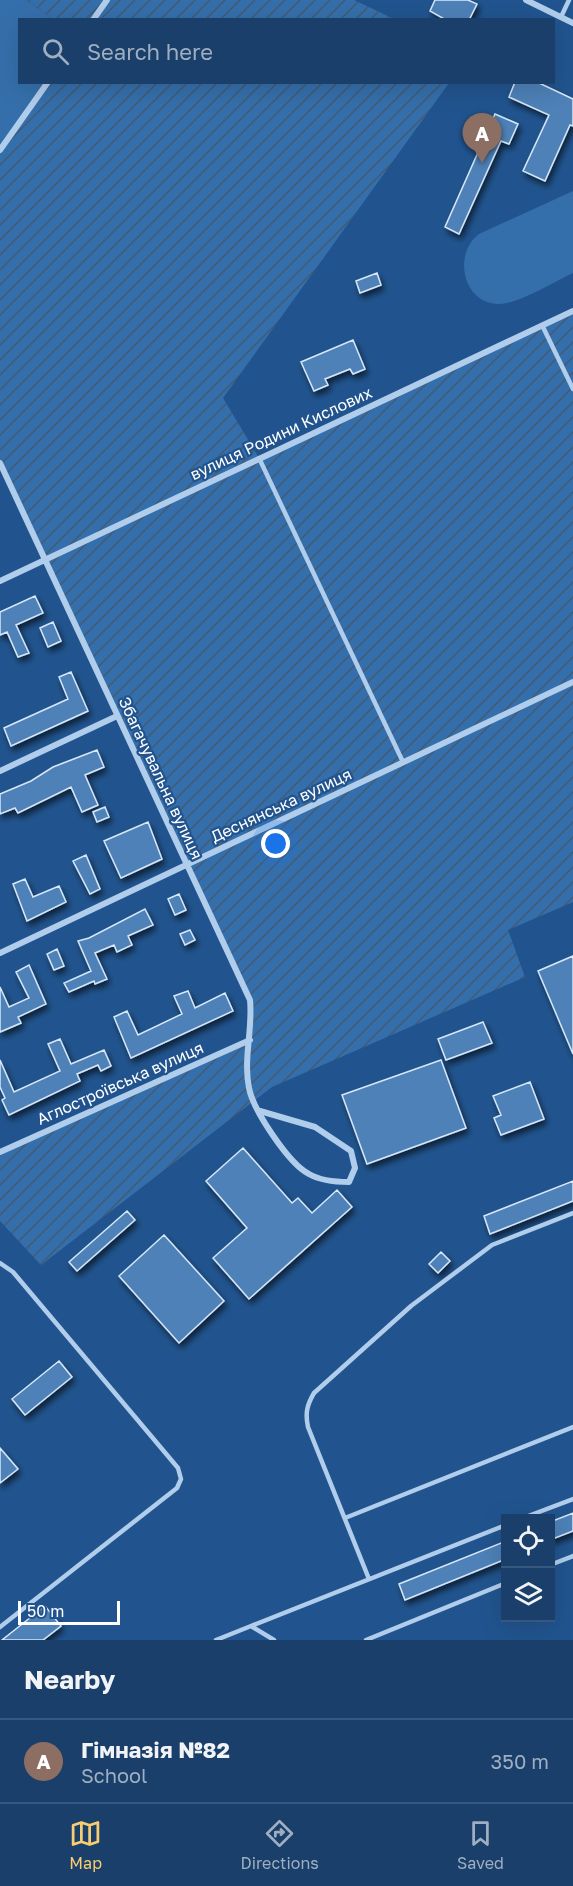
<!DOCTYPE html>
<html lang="en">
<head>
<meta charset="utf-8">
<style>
	body { margin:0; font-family:"Golos Text",sans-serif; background:#224670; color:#f1f3f6 }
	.controls { position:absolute; right:18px; bottom:18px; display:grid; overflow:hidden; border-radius:0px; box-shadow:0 6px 24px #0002 }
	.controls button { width:54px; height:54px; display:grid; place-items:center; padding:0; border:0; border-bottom:2px solid #37587e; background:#193f6a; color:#f1f3f6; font:30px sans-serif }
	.scale { position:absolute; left:18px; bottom:15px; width:102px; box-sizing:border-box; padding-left:6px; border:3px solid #fff; border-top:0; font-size:16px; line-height:21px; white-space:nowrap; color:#fff; -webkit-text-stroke:4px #21548e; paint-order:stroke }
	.you { position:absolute; left:276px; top:844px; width:21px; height:21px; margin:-15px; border:4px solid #fff; border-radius:50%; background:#1a73e8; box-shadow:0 0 0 9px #1a73e833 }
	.badge { display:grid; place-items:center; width:39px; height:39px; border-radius:50%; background:#f8cd72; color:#fff; font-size:20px; font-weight:700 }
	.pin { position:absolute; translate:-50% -50px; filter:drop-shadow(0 2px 3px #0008) }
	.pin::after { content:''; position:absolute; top:32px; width:21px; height:18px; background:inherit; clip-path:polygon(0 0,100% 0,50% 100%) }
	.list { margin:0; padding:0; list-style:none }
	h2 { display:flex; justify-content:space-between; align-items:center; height:78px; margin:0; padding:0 24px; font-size:26px }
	h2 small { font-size:20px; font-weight:400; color:#9fafc1 }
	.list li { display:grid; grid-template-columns:39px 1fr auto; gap:18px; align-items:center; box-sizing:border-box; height:84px; padding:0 24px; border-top:2px solid #37587e }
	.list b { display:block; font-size:22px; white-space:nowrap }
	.list p { margin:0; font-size:20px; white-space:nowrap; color:#9fafc1 }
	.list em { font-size:20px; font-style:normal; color:#9fafc1 }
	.icon { flex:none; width:33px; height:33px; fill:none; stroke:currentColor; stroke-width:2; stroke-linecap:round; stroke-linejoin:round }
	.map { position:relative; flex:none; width:573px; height:1640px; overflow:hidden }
	.search { position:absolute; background:#193f6a; box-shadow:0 6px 24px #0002; left:18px; right:18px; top:18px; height:66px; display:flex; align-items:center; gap:15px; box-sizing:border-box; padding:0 21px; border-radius:0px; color:#9fafc1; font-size:22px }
	.sheet { height:162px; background:#193f6a }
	nav { display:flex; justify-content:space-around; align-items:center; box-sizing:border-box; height:84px; border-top:2px solid #37587e; background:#193f6a; font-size:16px; color:#9fafc1 }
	nav a { display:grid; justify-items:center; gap:3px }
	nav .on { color:#f8cd72 }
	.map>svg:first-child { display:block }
	.green { fill:#356fab }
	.garden { fill:url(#garden-furrows) }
	.building { fill:#4e81b7; stroke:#d6e7f9; stroke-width:1.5; filter:url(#shadow) }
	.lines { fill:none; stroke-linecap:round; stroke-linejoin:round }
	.service { stroke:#b1cdec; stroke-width:4.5 }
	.minor { stroke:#b1cdec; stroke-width:6 }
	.labels { text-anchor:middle; stroke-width:4.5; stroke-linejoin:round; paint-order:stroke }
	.street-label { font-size:16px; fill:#fff; stroke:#21548e }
</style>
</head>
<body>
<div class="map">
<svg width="573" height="1640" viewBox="0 0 573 1640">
	<defs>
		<pattern id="garden-furrows" width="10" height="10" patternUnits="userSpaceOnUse" patternTransform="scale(1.5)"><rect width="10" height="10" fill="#356fab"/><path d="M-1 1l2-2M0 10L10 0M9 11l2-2" fill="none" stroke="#435a72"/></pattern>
		<filter id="shadow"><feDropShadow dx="2.5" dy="4.5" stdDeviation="3" flood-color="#0009"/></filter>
	</defs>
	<rect width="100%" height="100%" fill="#21548e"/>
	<path class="green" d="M0,0H26L53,19L20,20V82L48,83L0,150Z
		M573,191V273C554,282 518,304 499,304C462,304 453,253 479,234Z"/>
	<path class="garden" d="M26,0H354L394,19H53Z
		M48,83H449L223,398L259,458L573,311V902L508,930L525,977L272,1087L41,1265L0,1221V1152L250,1040V1000L0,463V150Z"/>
	<path class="building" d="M435,0H468L477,4L469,20H446L430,11Z
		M515,82H537L573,99V126L570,125L545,181L523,171L549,115L509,97Z
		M495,114L518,124L509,144L501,141L459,234L445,227Z
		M377,273L381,285L360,293L356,281Z
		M353,340L365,369L353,374L350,369L325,379L328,385L314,391L301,362Z
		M35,596L43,613L16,625L29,653L18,657L7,632L0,635V612Z
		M53,622L61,641L48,647L40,628Z
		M71,672L88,711L11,746L4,728L68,699L59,677Z
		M97,750L104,767L85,775L98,805L82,812L71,787L18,813L15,808L0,814V794L31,781L53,767Z
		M105,807L109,817L97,822L93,812Z
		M148,822L162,859L121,878L104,841Z
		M86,855L100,889L90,894L73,861Z
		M25,879L33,897L59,886L66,902L27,921L13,884Z
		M179,894L186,910L175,915L168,899Z
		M145,909L153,925L128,936L132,945L117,952L114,945L95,953L107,979L95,984L94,981L69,992L64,983L91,971L78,941L89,938Z
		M190,930L195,940L185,945L180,934Z
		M57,949L64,966L54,970L47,954Z
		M573,956V1054L538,971Z
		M29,965L46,1004L18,1017L21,1023L0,1032V987L9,1007L29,998L16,972Z
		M188,991L195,1008L225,993L233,1011L131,1058L114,1017L127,1011L138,1035L182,1014L174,996Z
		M483,1022L492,1043L446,1060L438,1039Z
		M60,1039L71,1064L104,1050L111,1066L101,1071L98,1065L77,1074L80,1081L9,1115L2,1100L5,1098L0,1087V1060L14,1092L60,1071L48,1044Z
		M441,1060L466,1128L367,1164L342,1095Z
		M530,1082L544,1119L501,1135L494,1118L501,1115L493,1096Z
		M243,1148L292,1203L298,1198L312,1213L337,1190L352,1207L249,1299L213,1258L247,1228L206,1181Z
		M573,1181V1201L490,1234L484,1216Z
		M127,1211L135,1220L77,1271L69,1262Z
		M164,1235L224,1301L179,1343L119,1276Z
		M441,1252L450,1261L438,1273L429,1264Z
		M59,1361L72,1377L25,1415L12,1399Z
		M0,1448L18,1469L0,1483Z
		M573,1513V1531L550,1540V1522Z
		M506,1541V1559L405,1600L399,1584Z
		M45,1606L61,1626L43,1640H2Z"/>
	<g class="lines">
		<path class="service" d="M561,17L569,0
			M542,325L573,389
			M259,458L403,762
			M0,1263L13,1272L178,1468L181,1479L177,1488L0,1627
			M345,1518L573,1427
			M523,1518L573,1499
			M550,1565L573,1556
			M369,1579L308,1427C305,1413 307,1405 314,1393L411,1306L492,1245L573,1213
			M251,1626L506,1525
			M216,1640L251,1626L274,1640
			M366,1640L506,1583"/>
		<path class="minor" d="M526,0L573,23
			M93,20L107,0
			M0,150L48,82
			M0,463L250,1000C253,1029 243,1059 249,1088C253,1110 289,1164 309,1174C321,1181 336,1182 349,1182L355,1168L351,1151L315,1127L260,1111
			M0,581L573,311
			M0,771L117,716
			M0,953L573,682
			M0,1152L250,1040"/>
	</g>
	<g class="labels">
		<g class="street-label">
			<text transform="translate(281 433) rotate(-25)" y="6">вулиця Родини Кислових</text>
			<text transform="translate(161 778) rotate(65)" y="6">Збагачувальна вулиця</text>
			<text transform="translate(281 805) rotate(-25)" y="6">Деснянська вулиця</text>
			<text transform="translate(120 1083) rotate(-24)" y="6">Аглостроївська вулиця</text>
		</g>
	</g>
</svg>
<div class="controls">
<button><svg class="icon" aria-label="locate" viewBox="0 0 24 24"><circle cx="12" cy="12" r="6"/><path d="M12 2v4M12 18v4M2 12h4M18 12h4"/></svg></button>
<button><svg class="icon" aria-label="layers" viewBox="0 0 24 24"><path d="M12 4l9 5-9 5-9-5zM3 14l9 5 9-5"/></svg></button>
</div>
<div class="scale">50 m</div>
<div class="you"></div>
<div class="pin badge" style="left:482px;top:163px;background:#8d6e63">A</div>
<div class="search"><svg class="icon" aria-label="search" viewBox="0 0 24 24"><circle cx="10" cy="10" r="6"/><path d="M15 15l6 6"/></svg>Search here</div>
</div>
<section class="sheet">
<h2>Nearby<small></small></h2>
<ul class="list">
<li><span class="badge" style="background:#8d6e63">A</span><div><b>Гімназія №82</b><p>School</p></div><em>350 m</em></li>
</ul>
</section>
<nav>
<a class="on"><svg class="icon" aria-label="map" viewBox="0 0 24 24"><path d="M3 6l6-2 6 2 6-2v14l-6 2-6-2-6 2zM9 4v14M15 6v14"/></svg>Map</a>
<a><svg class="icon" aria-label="directions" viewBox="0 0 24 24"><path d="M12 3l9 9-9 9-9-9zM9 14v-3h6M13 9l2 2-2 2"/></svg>Directions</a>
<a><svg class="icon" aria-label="saved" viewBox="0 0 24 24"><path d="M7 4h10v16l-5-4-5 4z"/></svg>Saved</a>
</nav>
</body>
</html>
